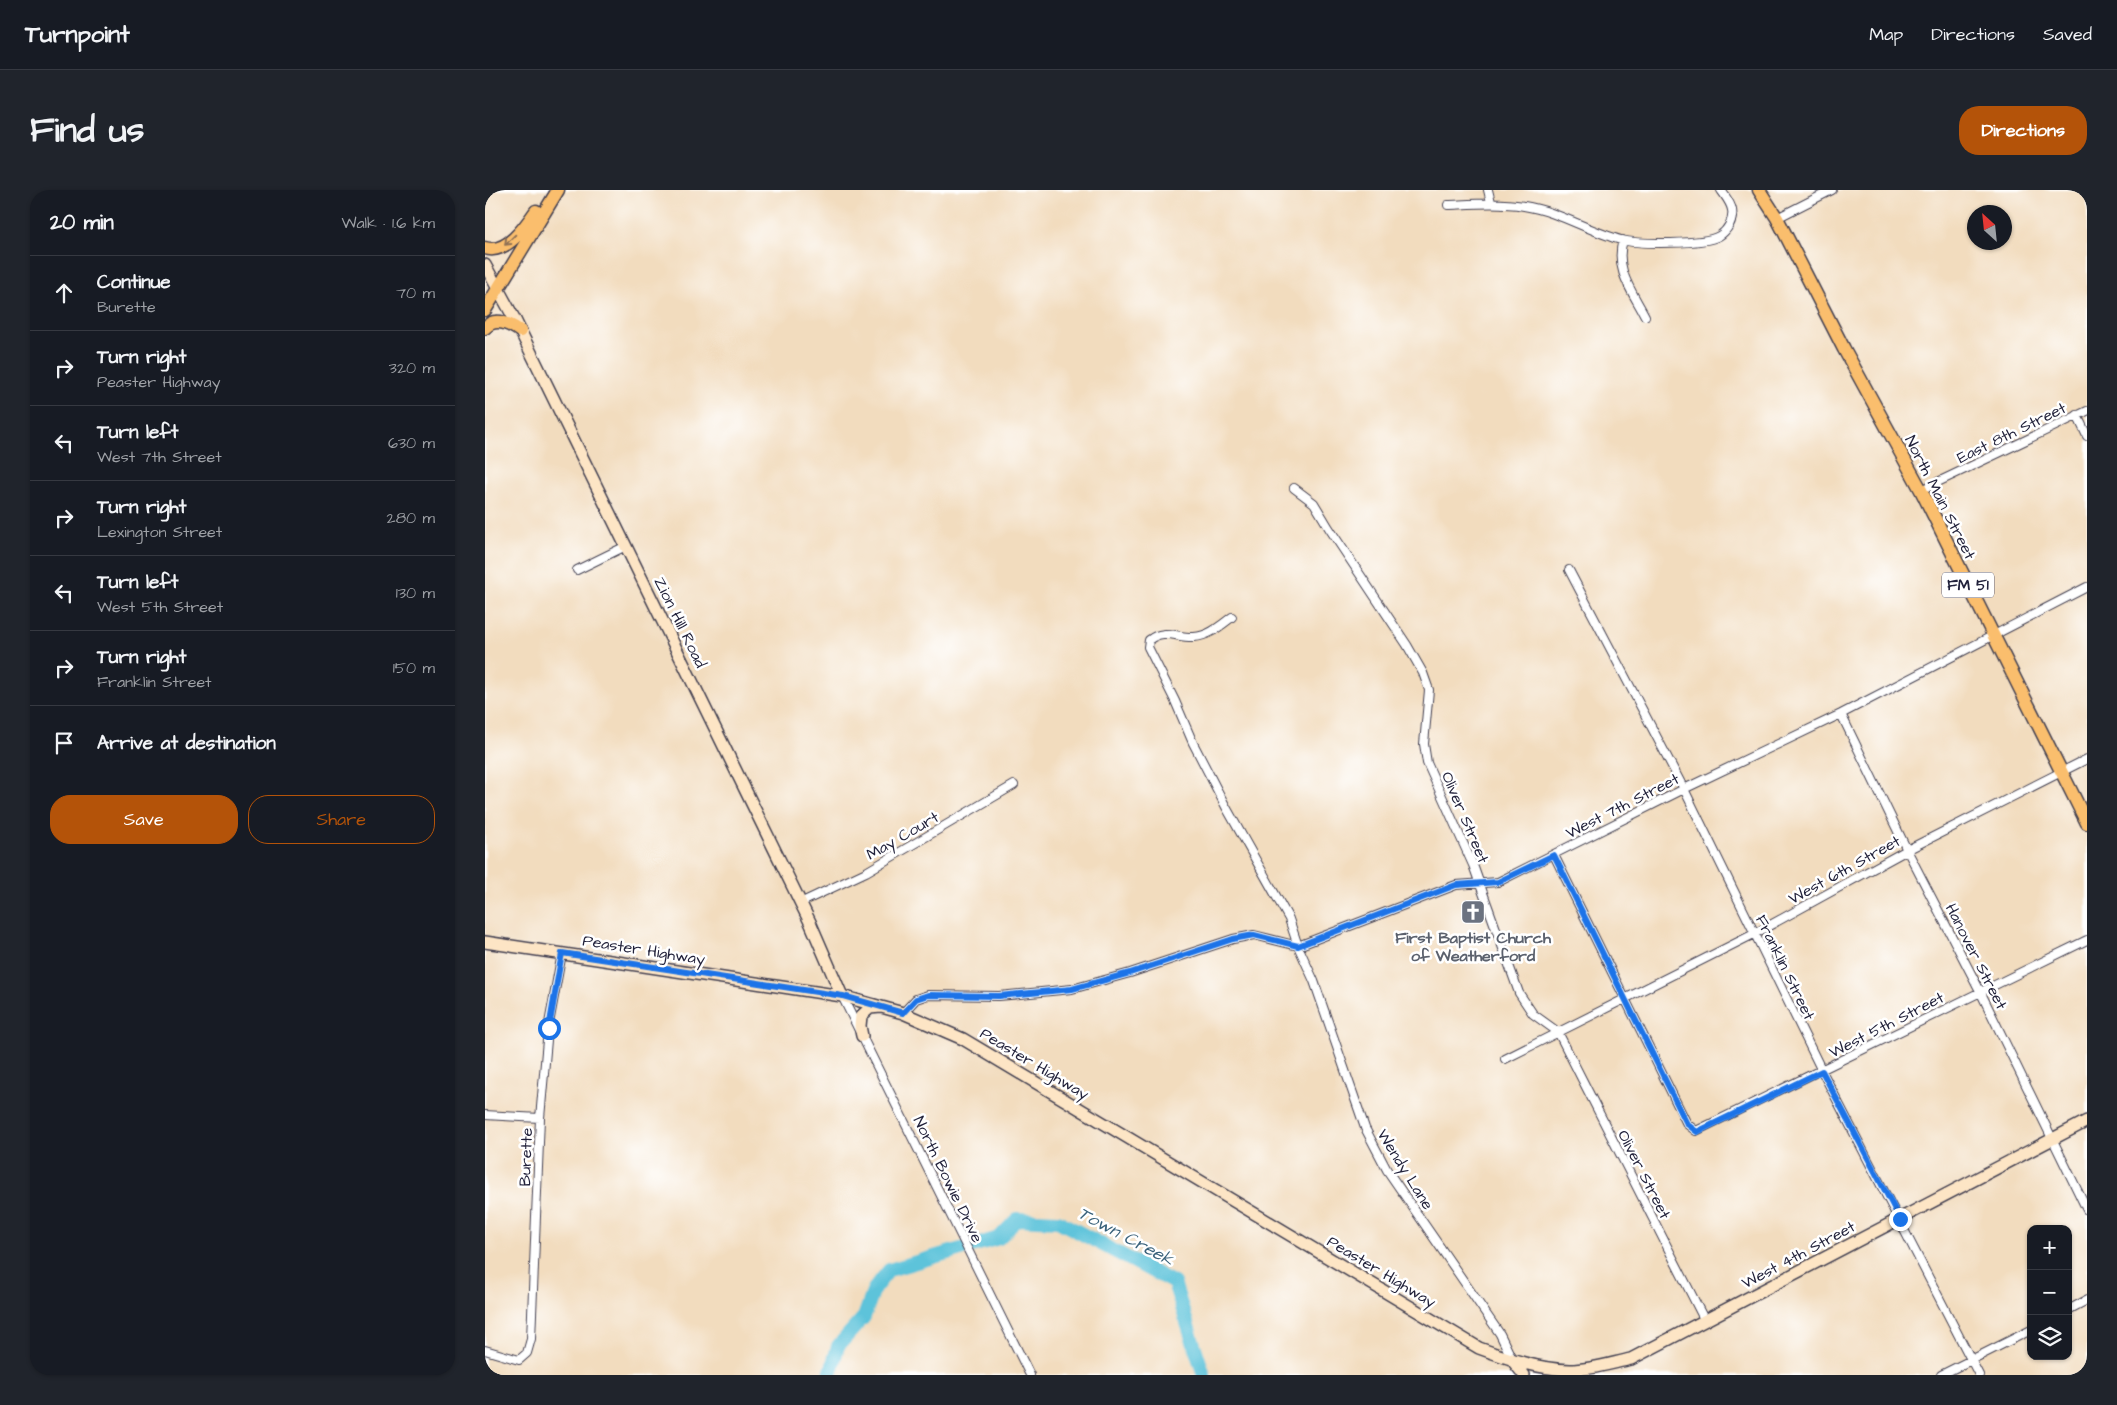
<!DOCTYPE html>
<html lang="en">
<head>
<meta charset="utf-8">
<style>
	body { margin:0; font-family:"Architects Daughter",sans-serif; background:#20242c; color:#f1f3f6 }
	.controls { position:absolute; right:15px; bottom:15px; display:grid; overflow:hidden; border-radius:10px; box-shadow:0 1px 4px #0004 }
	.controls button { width:45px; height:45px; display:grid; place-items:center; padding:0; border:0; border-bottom:1px solid #363941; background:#171b24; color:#f1f3f6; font:25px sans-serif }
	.compass { position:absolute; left:1482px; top:15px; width:45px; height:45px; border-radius:50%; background:#171b24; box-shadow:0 1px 4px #0004; rotate:333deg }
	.stop { position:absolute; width:15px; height:15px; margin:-11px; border:4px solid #1a73e8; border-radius:50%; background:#fff }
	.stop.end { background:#1a73e8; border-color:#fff; box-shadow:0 1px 5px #0008 }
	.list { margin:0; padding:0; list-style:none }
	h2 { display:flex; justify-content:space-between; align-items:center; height:65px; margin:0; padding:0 20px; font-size:21px }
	h2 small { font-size:16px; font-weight:400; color:#9ea1a6 }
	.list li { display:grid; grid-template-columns:32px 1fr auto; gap:15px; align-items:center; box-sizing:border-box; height:75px; padding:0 20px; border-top:1px solid #363941 }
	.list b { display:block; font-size:19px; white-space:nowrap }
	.list p { margin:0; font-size:16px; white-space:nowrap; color:#9ea1a6 }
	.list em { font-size:16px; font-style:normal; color:#9ea1a6 }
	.actions { display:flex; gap:10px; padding:15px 20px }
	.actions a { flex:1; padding:11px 0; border:1px solid #b45309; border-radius:20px; text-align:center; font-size:18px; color:#b45309 }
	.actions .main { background:#b45309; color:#fff }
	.icon { flex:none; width:28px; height:28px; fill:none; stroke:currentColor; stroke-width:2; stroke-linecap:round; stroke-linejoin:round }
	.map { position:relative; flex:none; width:1602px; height:1185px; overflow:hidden; border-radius:20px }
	header { display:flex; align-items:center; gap:30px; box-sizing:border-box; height:70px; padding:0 25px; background:#171b24; border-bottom:1px solid #363941 }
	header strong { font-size:24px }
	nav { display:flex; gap:28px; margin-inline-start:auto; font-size:18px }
	.intro { display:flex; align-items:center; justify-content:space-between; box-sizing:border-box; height:120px; padding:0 30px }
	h1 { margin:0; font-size:35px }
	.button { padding:12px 22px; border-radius:20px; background:#b45309; color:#fff; font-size:18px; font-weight:700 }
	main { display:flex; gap:30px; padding:0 30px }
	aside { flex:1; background:#171b24; border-radius:20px; box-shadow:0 1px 4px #0004 }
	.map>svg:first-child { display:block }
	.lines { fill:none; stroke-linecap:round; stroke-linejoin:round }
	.river { stroke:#5dc3da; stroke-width:14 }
	.street-casing { stroke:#413e4f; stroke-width:10 }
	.secondary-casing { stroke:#413e4f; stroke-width:14 }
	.primary-casing { stroke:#413e4f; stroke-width:15 }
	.street { stroke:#fff; stroke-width:8 }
	.secondary { stroke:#fde5c5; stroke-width:11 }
	.primary { stroke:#fabe6d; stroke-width:12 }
	.oneway { stroke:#8e7054 }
	.route { stroke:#1a73e8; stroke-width:6 }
	.labels { text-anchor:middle; stroke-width:5; stroke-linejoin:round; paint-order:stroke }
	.shield { fill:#fff; stroke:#646476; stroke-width:1 }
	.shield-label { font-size:15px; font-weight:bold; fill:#22223b }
	.street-label { font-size:16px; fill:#22223b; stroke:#fff }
	.worship-label { font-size:16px; font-weight:bold; fill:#5b616d; stroke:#fff }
	.water-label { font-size:18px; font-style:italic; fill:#3a627b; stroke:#fff }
</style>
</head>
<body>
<header>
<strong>Turnpoint</strong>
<nav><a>Map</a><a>Directions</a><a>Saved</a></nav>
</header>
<div class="intro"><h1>Find us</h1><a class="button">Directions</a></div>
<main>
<aside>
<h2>20 min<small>Walk · 1.6 km</small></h2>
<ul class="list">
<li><svg class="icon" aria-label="ahead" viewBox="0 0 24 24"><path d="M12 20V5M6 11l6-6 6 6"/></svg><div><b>Continue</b><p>Burette</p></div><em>70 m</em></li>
<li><svg class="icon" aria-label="right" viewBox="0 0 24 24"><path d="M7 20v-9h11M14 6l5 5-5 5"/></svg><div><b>Turn right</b><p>Peaster Highway</p></div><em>320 m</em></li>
<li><svg class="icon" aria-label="left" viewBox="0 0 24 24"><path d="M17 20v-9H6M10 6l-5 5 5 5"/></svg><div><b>Turn left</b><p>West 7th Street</p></div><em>630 m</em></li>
<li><svg class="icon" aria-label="right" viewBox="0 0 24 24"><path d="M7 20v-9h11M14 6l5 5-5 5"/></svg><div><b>Turn right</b><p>Lexington Street</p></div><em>280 m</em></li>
<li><svg class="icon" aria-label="left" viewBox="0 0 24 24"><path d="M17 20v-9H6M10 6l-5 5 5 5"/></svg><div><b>Turn left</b><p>West 5th Street</p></div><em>130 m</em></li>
<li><svg class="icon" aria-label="right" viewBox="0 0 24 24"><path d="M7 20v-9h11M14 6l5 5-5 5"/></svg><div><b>Turn right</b><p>Franklin Street</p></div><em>150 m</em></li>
<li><svg class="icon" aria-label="arrive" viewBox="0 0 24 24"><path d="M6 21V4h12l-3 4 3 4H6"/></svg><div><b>Arrive at destination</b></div></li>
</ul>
<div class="actions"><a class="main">Save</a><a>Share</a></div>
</aside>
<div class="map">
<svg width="1602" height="1185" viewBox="0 0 1602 1185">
	<rect width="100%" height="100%" fill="#fff"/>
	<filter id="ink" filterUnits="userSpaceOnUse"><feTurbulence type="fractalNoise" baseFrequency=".02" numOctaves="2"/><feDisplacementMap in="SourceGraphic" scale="10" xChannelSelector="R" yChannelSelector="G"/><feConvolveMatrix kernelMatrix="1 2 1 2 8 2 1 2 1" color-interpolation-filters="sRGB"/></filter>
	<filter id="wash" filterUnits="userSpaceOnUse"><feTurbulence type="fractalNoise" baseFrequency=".0096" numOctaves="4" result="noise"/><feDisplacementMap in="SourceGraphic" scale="20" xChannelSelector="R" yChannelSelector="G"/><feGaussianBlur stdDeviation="1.12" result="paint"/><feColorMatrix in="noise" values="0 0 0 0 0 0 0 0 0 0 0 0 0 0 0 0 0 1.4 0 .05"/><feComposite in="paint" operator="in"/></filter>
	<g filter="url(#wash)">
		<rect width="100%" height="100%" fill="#f2dcbe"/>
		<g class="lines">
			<path class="river" d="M345,1185L353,1156L379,1127L389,1099L404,1080L514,1048L532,1029L573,1031L689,1093L719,1185"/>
		</g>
	</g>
	<g filter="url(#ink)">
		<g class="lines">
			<defs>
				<path id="street" d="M1003,0L1006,12
					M963,15C989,14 1013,12 1039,16C1073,21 1103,41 1136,50C1153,54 1219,55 1234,46C1242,41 1249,30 1247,20C1246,13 1240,6 1236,0
					M1292,28L1347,0
					M1138,50C1129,79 1147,101 1160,126
					M1592,225L1602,246
					M809,298L829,313L844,338L922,455L938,483L944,500L939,554L942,573L988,675L1034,803L1048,824L1073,842L1220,1131
					M1436,300L1602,221
					M92,380L141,356
					M1084,380L1199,599L1337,881L1494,1185
					M747,427C735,436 724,446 709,447C692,448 679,438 664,450L663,457L690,511L708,553L741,617L804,729L813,756L829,791L880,938L902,980L1015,1144L1028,1171
					M1356,524L1422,660L1495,801L1602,1020
					M1069,665L1202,934L1211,941L1602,750
					M315,713L381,682L529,595
					M357,806L545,1185
					M418,823L431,809L443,805L514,806L587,799L645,783L748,749L769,745L813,756L971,695L1013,692L1199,599L1356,524L1602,397
					M1020,869L1269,744L1422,660L1602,569
					M0,925L55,928
					M1583,1120L1602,1110
					M0,1160L34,1170L42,1163L46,1149L55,928L63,839L77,763
					M1456,1185L1546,1140"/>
				<path id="secondary" d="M0,75L30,130L325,732L357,806
					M0,752L357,806L418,823L478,849L994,1158C1024,1169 1053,1179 1085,1180C1105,1180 1127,1173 1146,1169L1602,931
					M377,846L375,836L376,826L385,818L396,817
					M1028,1171L1039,1185"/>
				<path id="primary" d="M1274,0L1292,28L1359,159L1436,300L1602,633
					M0,58C21,65 40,37 51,21
					M0,120L73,0
					M0,138C10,126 25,134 35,141"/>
			</defs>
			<use href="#street" class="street-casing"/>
			<use href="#secondary" class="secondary-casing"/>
			<use href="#primary" class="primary-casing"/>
			<use href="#street" class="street"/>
			<use href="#secondary" class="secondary"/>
			<use href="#primary" class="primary"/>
		</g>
		<defs><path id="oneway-shaft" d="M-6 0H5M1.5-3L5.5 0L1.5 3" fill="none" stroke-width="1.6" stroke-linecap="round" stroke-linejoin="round" transform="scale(1.25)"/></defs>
		<use class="oneway" href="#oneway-shaft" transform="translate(25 50) rotate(135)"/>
	</g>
	<g class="lines" filter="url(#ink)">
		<path class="route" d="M64,838L77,763L358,806L418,823L431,809L443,805L514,806L587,799L645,783L748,749L769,745L813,756L971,695L1013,692L1069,665L1202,934L1212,942L1337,881L1415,1029"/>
	</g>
	<defs>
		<symbol id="church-square" viewBox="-11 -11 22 22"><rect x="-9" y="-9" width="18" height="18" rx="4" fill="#6b7280" stroke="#fff"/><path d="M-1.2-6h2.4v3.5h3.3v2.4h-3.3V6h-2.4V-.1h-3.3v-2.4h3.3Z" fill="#fff"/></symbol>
	</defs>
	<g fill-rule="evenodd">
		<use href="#church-square" x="974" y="708" width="28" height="28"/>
	</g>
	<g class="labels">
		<rect class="shield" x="1457" y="382.5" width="52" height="25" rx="4"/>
		<g class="shield-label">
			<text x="1483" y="400">FM 51</text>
		</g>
		<g class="street-label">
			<text transform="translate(1526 242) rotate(-26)" y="6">East 8th Street</text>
			<text transform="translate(1456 307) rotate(63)" y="6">North Main Street</text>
			<text transform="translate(196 432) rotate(64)" y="6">Zion Hill Road</text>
			<text transform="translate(1137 615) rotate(-27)" y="6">West 7th Street</text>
			<text transform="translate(981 627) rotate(67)" y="6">Oliver Street</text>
			<text transform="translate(417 645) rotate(-30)" y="6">May Court</text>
			<text transform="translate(1359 679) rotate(-29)" y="6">West 6th Street</text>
			<text transform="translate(159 759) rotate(9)" y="6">Peaster Highway</text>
			<text transform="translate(1492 766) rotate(63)" y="6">Hanover Street</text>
			<text transform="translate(1301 777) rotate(64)" y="6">Franklin Street</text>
			<text transform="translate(1401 834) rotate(-27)" y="6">West 5th Street</text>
			<text transform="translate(550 873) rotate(31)" y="6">Peaster Highway</text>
			<text transform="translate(40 967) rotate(-88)" y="6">Burette</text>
			<text transform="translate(921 979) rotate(58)" y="6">Wendy Lane</text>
			<text transform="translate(1160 984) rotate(63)" y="6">Oliver Street</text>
			<text transform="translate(464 989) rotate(64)" y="6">North Bowie Drive</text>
			<text transform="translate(1313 1064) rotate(-28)" y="6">West 4th Street</text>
			<text transform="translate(897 1081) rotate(31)" y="6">Peaster Highway</text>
		</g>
		<g class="worship-label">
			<text x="988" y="753">First Baptist Church<tspan x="988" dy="18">of Weatherford</tspan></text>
		</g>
		<g class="water-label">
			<text transform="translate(641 1046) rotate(28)" y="6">Town Creek</text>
		</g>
	</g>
</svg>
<div class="controls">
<button>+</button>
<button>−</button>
<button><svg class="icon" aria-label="layers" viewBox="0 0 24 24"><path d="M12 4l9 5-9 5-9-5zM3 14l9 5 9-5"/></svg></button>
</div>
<svg class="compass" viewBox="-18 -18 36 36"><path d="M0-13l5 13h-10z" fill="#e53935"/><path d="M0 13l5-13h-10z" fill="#9ea1a6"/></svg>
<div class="stop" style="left:64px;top:838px"></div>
<div class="stop end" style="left:1415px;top:1029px"></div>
</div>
</main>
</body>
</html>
